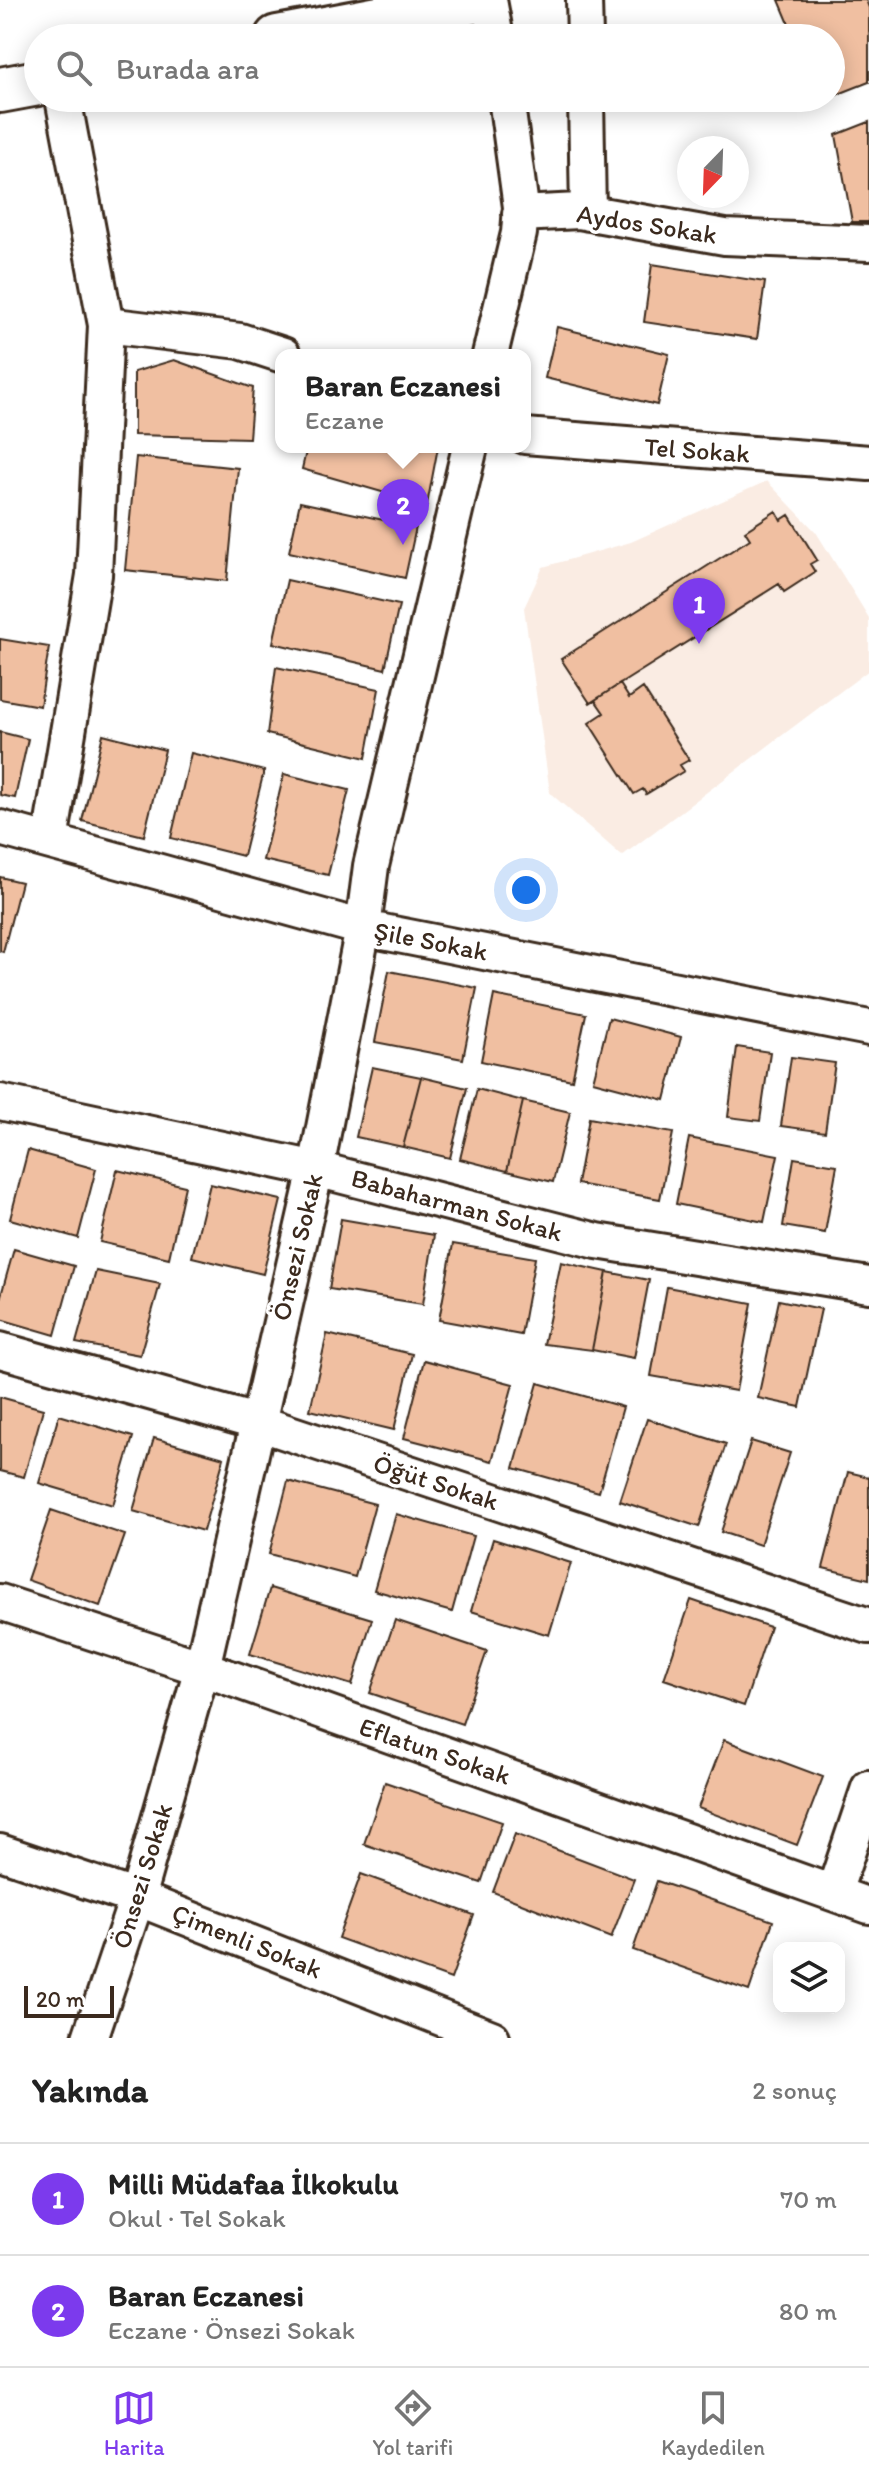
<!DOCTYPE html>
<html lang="tr">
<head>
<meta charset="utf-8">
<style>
	body { margin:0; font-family:Itim,sans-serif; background:#f6f6f6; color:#222 }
	.controls { position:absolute; right:24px; bottom:24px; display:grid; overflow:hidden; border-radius:16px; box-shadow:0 4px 20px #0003 }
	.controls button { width:72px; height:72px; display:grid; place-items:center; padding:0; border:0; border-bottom:2px solid #e0e0e0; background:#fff; color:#222; font:40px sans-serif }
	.compass { position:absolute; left:677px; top:136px; width:72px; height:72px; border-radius:50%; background:#fff; box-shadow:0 4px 20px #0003; rotate:203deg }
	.scale { position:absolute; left:24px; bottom:20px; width:90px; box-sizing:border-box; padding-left:8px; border:4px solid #3b2a1e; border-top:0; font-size:22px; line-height:28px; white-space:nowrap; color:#3b2a1e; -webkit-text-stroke:6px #fff; paint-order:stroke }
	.you { position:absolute; left:526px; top:890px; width:28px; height:28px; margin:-20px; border:6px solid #fff; border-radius:50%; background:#1a73e8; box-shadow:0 0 0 12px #1a73e833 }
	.badge { display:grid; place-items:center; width:52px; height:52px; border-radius:50%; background:#7c3aed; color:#fff; font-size:26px; font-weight:700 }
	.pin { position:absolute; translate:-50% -66px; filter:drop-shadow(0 2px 4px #0008) }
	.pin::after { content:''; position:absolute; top:42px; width:28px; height:24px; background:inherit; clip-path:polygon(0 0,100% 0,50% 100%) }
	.popup { position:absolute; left:275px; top:349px; width:256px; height:104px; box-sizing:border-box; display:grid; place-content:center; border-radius:16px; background:#fff; filter:drop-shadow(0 2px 6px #0005); font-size:26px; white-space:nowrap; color:#767676 }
	.popup b { font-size:30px; color:#222 }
	.popup::after { content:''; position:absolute; left:50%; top:100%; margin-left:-16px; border:16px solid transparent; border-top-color:#fff }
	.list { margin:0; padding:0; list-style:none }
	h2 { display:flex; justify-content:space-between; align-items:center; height:104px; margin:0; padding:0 32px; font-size:34px }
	h2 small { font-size:26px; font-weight:400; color:#767676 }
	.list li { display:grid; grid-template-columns:52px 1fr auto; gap:24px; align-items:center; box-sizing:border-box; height:112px; padding:0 32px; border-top:2px solid #e0e0e0 }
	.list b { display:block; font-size:30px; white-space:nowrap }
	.list p { margin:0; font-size:26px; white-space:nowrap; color:#767676 }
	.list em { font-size:26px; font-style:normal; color:#767676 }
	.icon { flex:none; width:44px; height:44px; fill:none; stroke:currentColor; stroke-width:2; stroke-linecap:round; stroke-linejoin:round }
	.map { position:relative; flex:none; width:869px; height:2038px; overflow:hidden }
	.search { position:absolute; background:#fff; box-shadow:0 4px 20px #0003; left:24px; right:24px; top:24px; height:88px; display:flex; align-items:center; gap:20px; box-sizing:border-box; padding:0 28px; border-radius:44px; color:#767676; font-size:30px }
	.sheet { height:328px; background:#fff }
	nav { display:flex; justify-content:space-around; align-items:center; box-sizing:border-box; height:112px; border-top:2px solid #e0e0e0; background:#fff; font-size:22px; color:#767676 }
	nav a { display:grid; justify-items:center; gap:4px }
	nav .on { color:#7c3aed }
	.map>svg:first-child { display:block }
	.built { fill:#faece3 }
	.building { fill:#f0bfa1; stroke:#3b2a1e; stroke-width:2 }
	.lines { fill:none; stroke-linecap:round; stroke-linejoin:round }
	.street-casing { stroke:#3b2a1e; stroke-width:40 }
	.secondary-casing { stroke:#3b2a1e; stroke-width:50 }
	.street { stroke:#fff; stroke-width:34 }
	.secondary { stroke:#fff; stroke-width:44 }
	.labels { text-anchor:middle; stroke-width:7; stroke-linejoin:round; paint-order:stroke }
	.street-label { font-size:26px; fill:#3b2a1e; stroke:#fff }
</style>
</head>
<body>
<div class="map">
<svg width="869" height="2038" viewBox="0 0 869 2038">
	<rect width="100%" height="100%" fill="#fff"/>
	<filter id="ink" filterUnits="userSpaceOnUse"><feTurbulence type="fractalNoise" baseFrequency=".0125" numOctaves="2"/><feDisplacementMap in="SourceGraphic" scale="16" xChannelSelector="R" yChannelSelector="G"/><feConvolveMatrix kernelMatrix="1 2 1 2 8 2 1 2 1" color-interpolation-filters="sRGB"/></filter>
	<g filter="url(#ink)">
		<path class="built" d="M767,481L816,532L869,618V670L622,856L550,793L524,608L543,567L631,542Z"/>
		<path class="building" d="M779,0H866L869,8V82L831,97V38H795Z
			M869,122V222H852L836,135Z
			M652,264L765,282L757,339L644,322Z
			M557,327L669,354L657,405L545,378Z
			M174,360L253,388L249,438L134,435V372Z
			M307,447H438L427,505L302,469Z
			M136,457L238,468L227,581L125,570Z
			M300,502L416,527L405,578L289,552Z
			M776,511L781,520L789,515L817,560L810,564L815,572L784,592L779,584L590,703L561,659L750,539L745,531Z
			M287,580L399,605L385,669L273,643Z
			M0,639L49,647L40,706L0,699Z
			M276,667L379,689L366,758L267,734Z
			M620,684L629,698L643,688L689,760L680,765L684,771L646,794L643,789L634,794L589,723L604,713L595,700Z
			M0,732L28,739L15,798L0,795Z
			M103,734L165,750L144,836L82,821Z
			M191,753L264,771L243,856L171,838Z
			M284,774L349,790L328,875L263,860Z
			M0,877L21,882L3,952L0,951Z
			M389,971L477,988L463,1059L375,1042Z
			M494,995L586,1014L572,1080L481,1061Z
			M609,1018L681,1037L665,1100L593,1081Z
			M737,1047L770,1052L760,1121L728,1117Z
			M791,1057L835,1063L825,1132L781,1126Z
			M372,1067L421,1077L403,1147L356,1137Z
			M421,1077L467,1088L450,1158L403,1147Z
			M477,1089L523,1101L507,1171L460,1159Z
			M523,1101L570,1112L553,1182L507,1171Z
			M589,1118L673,1133L660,1199L577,1184Z
			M689,1138L778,1155L764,1222L676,1204Z
			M28,1150L96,1169L78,1238L10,1219Z
			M794,1158L837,1165L825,1233L783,1226Z
			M117,1170L185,1186L169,1258L100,1242Z
			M210,1184L281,1200L263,1274L192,1257Z
			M341,1219L434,1235L423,1304L329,1289Z
			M453,1244L535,1258L521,1335L439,1320Z
			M14,1249L74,1266L55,1335L0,1319V1299Z
			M561,1262L607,1272L592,1350L544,1344Z
			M96,1271L160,1284L140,1355L76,1343Z
			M607,1272L649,1280L634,1358L592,1350Z
			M667,1287L752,1303L736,1391L651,1376Z
			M779,1300L821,1309L800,1407L758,1398Z
			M327,1334L412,1354L394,1430L310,1410Z
			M424,1360L513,1384L492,1461L404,1438Z
			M538,1383L623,1407L599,1492L514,1468Z
			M0,1397L43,1409L24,1477L0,1471Z
			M59,1415L133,1437L113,1505L39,1483Z
			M647,1419L726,1444L699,1527L620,1501Z
			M154,1438L224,1458L203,1531L133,1511Z
			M751,1441L790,1453L760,1545L721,1532Z
			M848,1472L869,1477V1579L823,1568Z
			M288,1481L375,1504L355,1577L269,1554Z
			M51,1510L125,1535L100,1606L27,1580Z
			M396,1514L473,1536L452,1612L374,1590Z
			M493,1539L571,1563L549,1635L471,1611Z
			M270,1588L372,1619L352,1685L250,1654Z
			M691,1600L770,1627L744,1706L664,1679Z
			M395,1620L487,1651L462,1724L370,1693Z
			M724,1740L823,1777L797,1845L698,1808Z
			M385,1782L502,1822L481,1883L364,1844Z
			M515,1834L634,1879L611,1938L493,1892Z
			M361,1874L474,1915L451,1979L338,1938Z
			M657,1881L773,1921L749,1991L633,1950Z"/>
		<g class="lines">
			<defs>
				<path id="street" d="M489,0L496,38
					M584,0L585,38
					M586,98L588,213
					M520,214L579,211L725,237L869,243
					M106,325L240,341L283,355
					M490,355L519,233L521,207L506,98
					M525,436L869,463
					M0,828L363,928L869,1028
					M50,841L94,575L106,325L63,98
					M0,1102L316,1169L597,1241L869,1285
					M0,1350L256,1422L869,1626
					M0,1602L202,1668L869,1906
					M0,1852L137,1898L492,2038
					M834,1892L869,1788
					M90,2038L137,1898L202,1668L316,1169L363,928L371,866L470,447"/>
				<path id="secondary" d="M277,38L480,0
					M0,90L38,83"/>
			</defs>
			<use href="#street" class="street-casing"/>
			<use href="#secondary" class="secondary-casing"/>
			<use href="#street" class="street"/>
			<use href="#secondary" class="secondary"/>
		</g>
	</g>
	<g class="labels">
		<g class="street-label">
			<text transform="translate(647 224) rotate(9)" y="9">Aydos Sokak</text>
			<text transform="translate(697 450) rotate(4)" y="9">Tel Sokak</text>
			<text transform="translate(431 941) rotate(11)" y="9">Şile Sokak</text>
			<text transform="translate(457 1205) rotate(15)" y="9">Babaharman Sokak</text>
			<text transform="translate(297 1247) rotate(-77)" y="9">Önsezi Sokak</text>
			<text transform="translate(436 1482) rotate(18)" y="9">Öğüt Sokak</text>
			<text transform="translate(435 1751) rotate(19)" y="9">Eflatun Sokak</text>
			<text transform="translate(142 1876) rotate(-73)" y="9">Önsezi Sokak</text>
			<text transform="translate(247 1941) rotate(22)" y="9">Çimenli Sokak</text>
		</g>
	</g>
</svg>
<div class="controls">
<button><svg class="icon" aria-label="layers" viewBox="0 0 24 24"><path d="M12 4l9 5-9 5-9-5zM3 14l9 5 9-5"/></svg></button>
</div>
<svg class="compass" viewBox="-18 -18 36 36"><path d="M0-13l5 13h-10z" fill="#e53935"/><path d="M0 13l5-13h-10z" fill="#767676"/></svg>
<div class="scale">20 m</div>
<div class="you"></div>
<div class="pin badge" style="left:699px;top:644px">1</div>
<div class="pin badge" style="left:403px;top:545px">2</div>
<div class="popup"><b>Baran Eczanesi</b>Eczane</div>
<div class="search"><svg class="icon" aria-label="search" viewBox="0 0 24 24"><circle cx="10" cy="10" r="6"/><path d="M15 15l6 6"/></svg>Burada ara</div>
</div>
<section class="sheet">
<h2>Yakında<small>2 sonuç</small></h2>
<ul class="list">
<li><span class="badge">1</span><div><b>Milli Müdafaa İlkokulu</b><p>Okul · Tel Sokak</p></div><em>70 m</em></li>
<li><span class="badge">2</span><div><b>Baran Eczanesi</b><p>Eczane · Önsezi Sokak</p></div><em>80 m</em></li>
</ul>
</section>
<nav>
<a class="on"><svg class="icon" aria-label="map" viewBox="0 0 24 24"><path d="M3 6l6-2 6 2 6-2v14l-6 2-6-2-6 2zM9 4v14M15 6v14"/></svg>Harita</a>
<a><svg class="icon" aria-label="directions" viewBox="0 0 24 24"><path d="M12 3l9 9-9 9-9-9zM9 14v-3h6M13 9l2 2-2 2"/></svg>Yol tarifi</a>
<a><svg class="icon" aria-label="saved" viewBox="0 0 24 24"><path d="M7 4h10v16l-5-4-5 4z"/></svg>Kaydedilen</a>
</nav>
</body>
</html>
